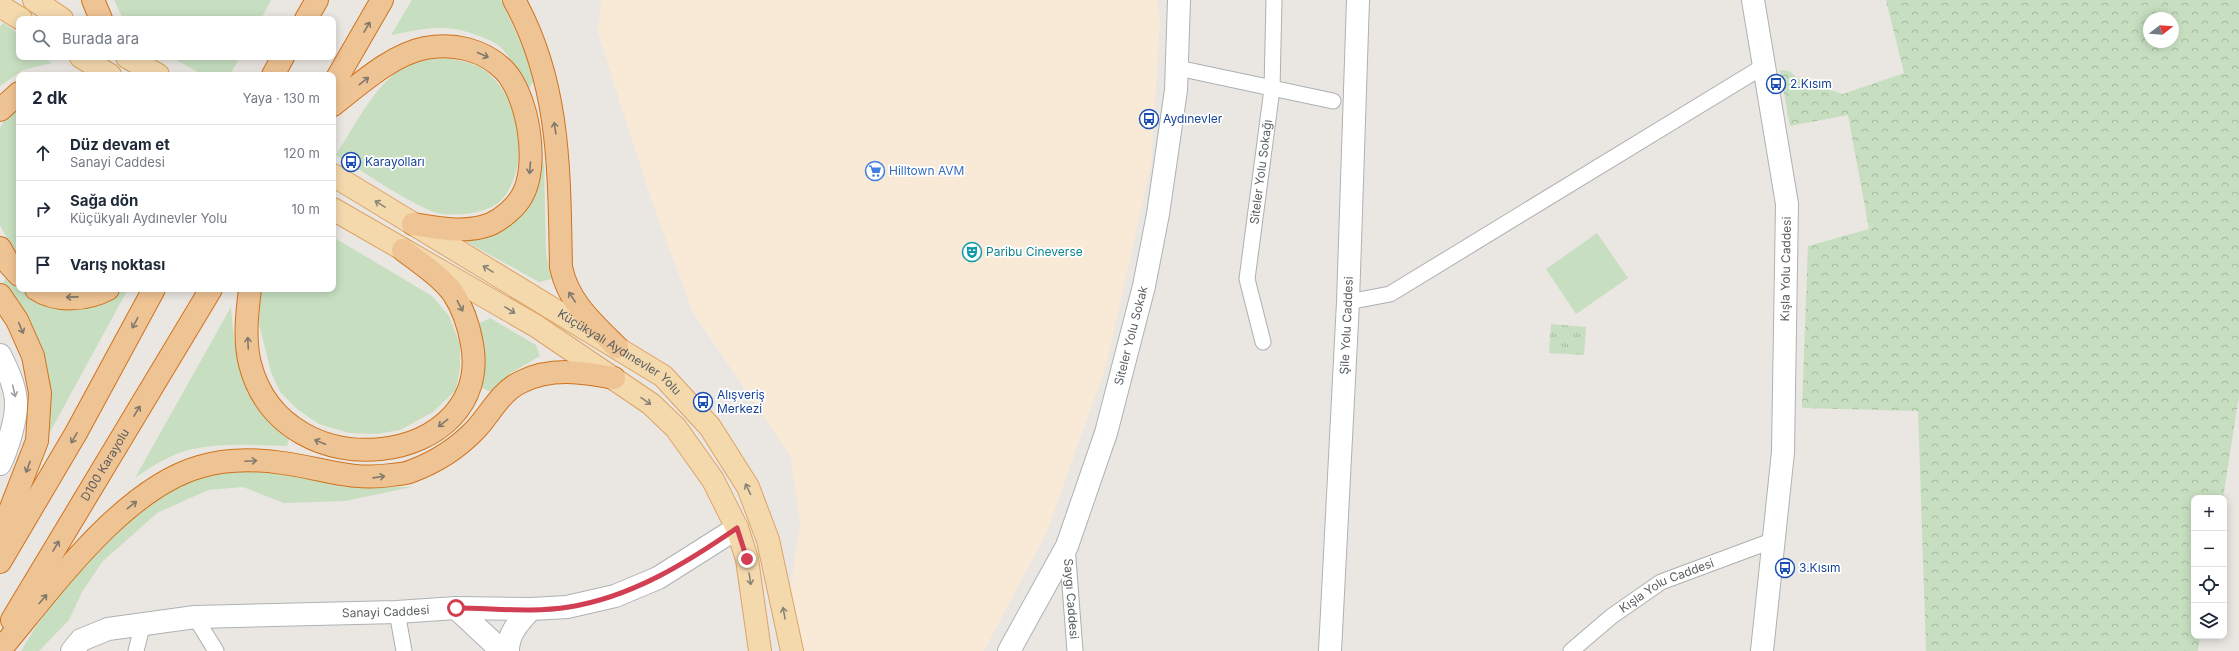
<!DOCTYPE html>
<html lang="tr">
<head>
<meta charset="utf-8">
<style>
	body { margin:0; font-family:Inter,sans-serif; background:#f2f2f3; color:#1f2937 }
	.controls { position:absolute; right:12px; bottom:12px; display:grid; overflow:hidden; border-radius:8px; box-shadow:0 2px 10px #0003 }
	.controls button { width:36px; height:36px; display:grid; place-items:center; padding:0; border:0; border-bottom:1px solid #e0e1e3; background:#fff; color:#1f2937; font:20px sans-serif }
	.compass { position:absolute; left:2143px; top:12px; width:36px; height:36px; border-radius:50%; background:#fff; box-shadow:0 2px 10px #0003; rotate:73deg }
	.stop { position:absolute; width:12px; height:12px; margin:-9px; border:3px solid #d23f53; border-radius:50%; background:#fff }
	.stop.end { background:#d23f53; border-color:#fff; box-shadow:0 1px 4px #0008 }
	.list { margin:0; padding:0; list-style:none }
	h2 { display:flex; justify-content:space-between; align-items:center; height:52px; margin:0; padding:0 16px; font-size:17px }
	h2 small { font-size:13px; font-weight:400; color:#747a83 }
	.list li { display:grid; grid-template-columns:26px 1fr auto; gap:12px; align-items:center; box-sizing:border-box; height:56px; padding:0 16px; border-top:1px solid #e0e1e3 }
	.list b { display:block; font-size:15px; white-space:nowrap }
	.list p { margin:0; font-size:13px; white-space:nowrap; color:#747a83 }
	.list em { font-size:13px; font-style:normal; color:#747a83 }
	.icon { flex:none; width:22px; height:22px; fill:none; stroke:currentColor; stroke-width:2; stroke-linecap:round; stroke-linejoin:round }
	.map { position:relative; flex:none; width:2239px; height:651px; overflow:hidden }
	.search { position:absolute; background:#fff; box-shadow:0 2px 10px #0003; left:16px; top:16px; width:320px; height:44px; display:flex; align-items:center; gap:10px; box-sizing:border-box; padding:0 14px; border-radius:8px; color:#747a83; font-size:15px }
	.panel { position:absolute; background:#fff; box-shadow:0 2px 10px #0003; left:16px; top:72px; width:320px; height:220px; border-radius:8px }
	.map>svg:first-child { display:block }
	.commercial { fill:#f9ead8 }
	.green { fill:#c7dfc0 }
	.forest { fill:url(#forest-crowns); fill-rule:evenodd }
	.park { fill:url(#park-tufts) }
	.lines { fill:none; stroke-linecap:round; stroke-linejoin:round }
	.street-casing { stroke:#acb0b2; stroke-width:17 }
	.secondary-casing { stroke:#aeb2b5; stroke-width:24 }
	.primary-casing { stroke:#dea366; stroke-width:24 }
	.highway-casing { stroke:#d0721c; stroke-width:24 }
	.street { stroke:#fff; stroke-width:15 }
	.secondary { stroke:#fff; stroke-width:22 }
	.primary { stroke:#f4d9ad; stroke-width:22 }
	.highway { stroke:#efc494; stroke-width:22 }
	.oneway { stroke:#7f786d }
	.oneway2 { stroke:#888377 }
	.oneway3 { stroke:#9c9ea0 }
	.route { stroke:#d23f53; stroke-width:5 }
	.labels { text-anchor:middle; stroke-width:3.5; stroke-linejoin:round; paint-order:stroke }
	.transit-label { font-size:12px; fill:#164399; stroke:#fff; text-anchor:start }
	.shop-label { font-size:12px; fill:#366cbe; stroke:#fff; text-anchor:start }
	.street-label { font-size:12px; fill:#5a5e60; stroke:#fff }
	.culture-label { font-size:12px; fill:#0d838f; stroke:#fff; text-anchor:start }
</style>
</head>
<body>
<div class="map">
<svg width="2239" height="651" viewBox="0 0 2239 651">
	<defs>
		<pattern id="forest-crowns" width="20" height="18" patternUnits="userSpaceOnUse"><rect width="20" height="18" fill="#c7dfc0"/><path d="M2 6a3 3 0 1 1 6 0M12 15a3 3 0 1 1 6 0" fill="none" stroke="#a5b89f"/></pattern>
		<pattern id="park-tufts" width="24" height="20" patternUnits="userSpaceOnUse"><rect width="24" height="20" fill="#c7dfc0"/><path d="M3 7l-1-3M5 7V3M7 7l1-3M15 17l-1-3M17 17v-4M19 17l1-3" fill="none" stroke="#a5b89f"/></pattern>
	</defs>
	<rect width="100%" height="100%" fill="#eae6e1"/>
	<path class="commercial" d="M601,0H1157L1160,22L1151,165L1106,366L1046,534L984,651H804L790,595L800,523L790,455L693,313L651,199L598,33Z"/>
	<path class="green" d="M114,0H271L261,19H123Z
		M412,0H501L529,61L534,81L529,88C520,74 511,56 498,45C492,41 483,37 476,35C445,23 422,29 391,35Z
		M4,23L19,35V57H44L52,63L23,70L0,86V26Z
		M171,57H240L230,75H203Z
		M447,58C460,61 476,63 487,72C520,100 531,161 504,197C492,213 461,216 442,214C417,210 360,169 336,155C357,123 381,69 422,60C430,59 439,59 447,58Z
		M19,105V257L14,253L0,225V128L7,115Z
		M544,160L546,254L552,279L539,282L467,242C478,237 492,233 501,227C523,210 538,187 544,160Z
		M1597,233L1628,278L1576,314L1546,269Z
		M333,237L432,296L449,316L460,344V367L456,390L433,412L400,430L377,434L349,433L319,424L297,409L280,392L271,372L259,324L261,289H333Z
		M7,277L19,285V289H25L31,293H114L122,289H128L49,434C49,412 51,369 43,349C33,325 17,305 1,285Z
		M231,307C234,344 238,387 266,415C273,422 282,428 290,435L287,446C256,445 223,443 192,449C171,454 152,466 135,478Z
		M490,318L536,345L540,356L512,372L491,392L478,386L484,356L480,323Z
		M251,471L297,476L346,487H412L345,501L284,503L243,487L208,490L157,513L102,562L82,592L69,620L39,651H21C59,587 133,492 208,473C221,470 237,472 251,471Z"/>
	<path class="forest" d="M1886,0H2239V396L2223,498H2194V636H2200L2198,651H1926L1918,411L1802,408L1808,246L1869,229L1848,115L1790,126L1780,70L1789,71L1801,81L1843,94L1904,73ZM2149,18H2173V42H2149Z"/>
	<path class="park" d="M1551,324L1586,327L1584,355L1549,353Z"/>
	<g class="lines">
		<defs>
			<g id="street">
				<path d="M1178,68L1333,101"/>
				<path d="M1348,302L1390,294L1764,66"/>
				<path id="s1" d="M1263,342L1247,279L1272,89L1274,0"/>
				<path id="s2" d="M1067,546L1075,651"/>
				<path d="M397,612L404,651"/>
				<path d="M195,617L216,651"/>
				<path d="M136,651L143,623"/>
				<path id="s3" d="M1571,651L1612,616L1661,582L1774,540"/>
			</g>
			<g id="secondary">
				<path d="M1753,0L1787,204L1783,452L1762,651"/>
				<path d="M0,355C7,369 15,385 16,402C17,418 7,450 0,464"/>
				<path d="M456,608L502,651"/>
				<path id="s4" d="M72,651L81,640L108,629L195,617L397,612L456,608L531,609L567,607L615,596L658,578L737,528"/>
				<path d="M508,651C508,633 519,622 531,609"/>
				<path id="s5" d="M1009,651L1067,546L1106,433L1144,286L1158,214L1176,90L1179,0"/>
				<path id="s6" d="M1330,651L1348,302L1358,0"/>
			</g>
			<g id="primary">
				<path d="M34,0L62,19"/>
				<path d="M0,6L21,19"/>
				<path d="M81,57L110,75"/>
				<path d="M127,57L158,75"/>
				<path id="s7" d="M333,175L663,376L710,427L748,487L768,540L792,651"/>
				<path d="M333,209L536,326L651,404L676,428L713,480L737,528L747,559L760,651"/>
			</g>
			<g id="highway">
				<path d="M93,0L101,19"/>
				<path d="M514,0C561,84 559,174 561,267C568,302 593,323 617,347"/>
				<path d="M306,19L317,0"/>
				<path d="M273,75L283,57"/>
				<path d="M333,85L382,0"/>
				<path d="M333,105C360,84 391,55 425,48C453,43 483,49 504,70C528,95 540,165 522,196C516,207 503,218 491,224C466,234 438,228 413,224"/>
				<path d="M0,110L19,93"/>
				<path d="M0,248L9,264L19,275"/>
				<path d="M36,289C56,303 88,300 108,289"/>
				<path d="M250,289C247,313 244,340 250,364C284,495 494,466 472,344C469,327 463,308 453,293C440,276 420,263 403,250"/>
				<path d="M0,295L17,320L33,356L40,393L37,441L0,536"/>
				<path d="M0,562L76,433L154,289"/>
				<path id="s8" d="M12,620L211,289"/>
				<path d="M0,650C51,590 121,490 199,467C225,459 256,459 283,463C321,468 351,481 391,475C398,474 406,474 412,471C436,462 458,448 476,429C491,413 500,392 521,382C551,367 583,372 614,378"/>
			</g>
		</defs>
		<use href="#street" class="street-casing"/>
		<use href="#secondary" class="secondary-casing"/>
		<use href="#primary" class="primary-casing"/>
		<use href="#highway" class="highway-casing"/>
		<use href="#street" class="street"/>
		<use href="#secondary" class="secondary"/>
		<use href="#primary" class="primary"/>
		<use href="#highway" class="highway"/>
	</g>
	<defs><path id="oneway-shaft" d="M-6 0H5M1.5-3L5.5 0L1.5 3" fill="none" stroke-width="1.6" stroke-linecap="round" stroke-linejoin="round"/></defs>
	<g class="oneway">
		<use href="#oneway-shaft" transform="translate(367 27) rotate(-60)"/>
		<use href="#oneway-shaft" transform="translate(483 55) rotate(24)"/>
		<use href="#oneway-shaft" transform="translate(364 81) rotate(-38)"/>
		<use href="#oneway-shaft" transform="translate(555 128) rotate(-99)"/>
		<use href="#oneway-shaft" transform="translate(530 168) rotate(94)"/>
		<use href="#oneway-shaft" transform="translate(72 297) rotate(179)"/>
		<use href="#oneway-shaft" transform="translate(572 297) rotate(-123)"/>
		<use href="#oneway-shaft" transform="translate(460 306) rotate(62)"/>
		<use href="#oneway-shaft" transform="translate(135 323) rotate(118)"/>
		<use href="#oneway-shaft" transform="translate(21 328) rotate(67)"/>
		<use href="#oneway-shaft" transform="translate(248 343) rotate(-93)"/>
		<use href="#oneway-shaft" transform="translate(137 411) rotate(-59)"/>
		<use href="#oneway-shaft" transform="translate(443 423) rotate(142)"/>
		<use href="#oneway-shaft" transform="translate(74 438) rotate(120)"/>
		<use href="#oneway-shaft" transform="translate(320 442) rotate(-158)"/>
		<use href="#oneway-shaft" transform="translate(251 461) rotate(-3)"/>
		<use href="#oneway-shaft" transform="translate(28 467) rotate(110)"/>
		<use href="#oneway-shaft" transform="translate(379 477) rotate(-8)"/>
		<use href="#oneway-shaft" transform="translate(132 505) rotate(-38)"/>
		<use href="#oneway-shaft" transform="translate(56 546) rotate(-59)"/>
		<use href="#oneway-shaft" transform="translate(43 599) rotate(-50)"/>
	</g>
	<g class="oneway2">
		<use href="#oneway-shaft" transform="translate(380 204) rotate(-148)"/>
		<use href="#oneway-shaft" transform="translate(488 269) rotate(-149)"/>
		<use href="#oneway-shaft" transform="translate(510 310) rotate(32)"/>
		<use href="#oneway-shaft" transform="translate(646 401) rotate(35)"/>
		<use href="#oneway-shaft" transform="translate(748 489) rotate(-115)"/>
		<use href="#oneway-shaft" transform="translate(750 579) rotate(81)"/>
		<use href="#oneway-shaft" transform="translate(784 613) rotate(-100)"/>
	</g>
	<use class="oneway3" href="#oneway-shaft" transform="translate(14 391) rotate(77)"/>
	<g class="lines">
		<path class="route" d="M456,608C493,608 532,613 569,607C631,597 685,564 737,528L747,559"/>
	</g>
	<defs>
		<symbol id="bus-ring" viewBox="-11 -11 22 22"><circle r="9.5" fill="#fff" stroke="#1a4fb4" stroke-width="1.5"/><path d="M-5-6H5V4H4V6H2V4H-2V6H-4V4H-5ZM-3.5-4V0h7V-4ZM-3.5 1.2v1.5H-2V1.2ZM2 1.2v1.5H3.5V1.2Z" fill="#1a4fb4"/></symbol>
		<symbol id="supermarket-ring" viewBox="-11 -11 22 22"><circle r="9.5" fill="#fff" stroke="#3f7fe0" stroke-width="1.5"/><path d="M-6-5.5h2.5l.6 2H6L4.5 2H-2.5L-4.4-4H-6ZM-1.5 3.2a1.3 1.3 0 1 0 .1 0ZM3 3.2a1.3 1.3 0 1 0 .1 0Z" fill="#3f7fe0"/></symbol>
		<symbol id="theatre-ring" viewBox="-11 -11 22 22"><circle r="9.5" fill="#fff" stroke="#0f9aa8" stroke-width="1.5"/><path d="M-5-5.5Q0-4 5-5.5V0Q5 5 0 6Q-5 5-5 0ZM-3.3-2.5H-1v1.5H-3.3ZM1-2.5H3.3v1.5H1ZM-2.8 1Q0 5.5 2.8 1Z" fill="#0f9aa8"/></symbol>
	</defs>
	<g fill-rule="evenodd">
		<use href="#bus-ring" x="1765" y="73" width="22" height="22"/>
		<use href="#bus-ring" x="1138" y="108" width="22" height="22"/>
		<use href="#bus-ring" x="340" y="151" width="22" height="22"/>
		<use href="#supermarket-ring" x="864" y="160" width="22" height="22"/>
		<use href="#theatre-ring" x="961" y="241" width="22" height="22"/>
		<use href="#bus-ring" x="692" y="391" width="22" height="22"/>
		<use href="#bus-ring" x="1774" y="557" width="22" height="22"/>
	</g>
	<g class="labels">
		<g class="transit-label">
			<text x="1790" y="88">2.Kısım</text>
			<text x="1163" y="123">Aydınevler</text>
			<text x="365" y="166">Karayolları</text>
			<text x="717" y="399">Alışveriş<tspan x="717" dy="14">Merkezi</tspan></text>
			<text x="1799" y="572">3.Kısım</text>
		</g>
		<g class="shop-label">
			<text x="889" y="175">Hilltown AVM</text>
		</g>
		<g class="street-label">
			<text dy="4" stroke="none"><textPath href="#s1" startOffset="173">Siteler Yolu Sokağı</textPath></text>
			<text transform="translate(1786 269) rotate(-89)" y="4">Kışla Yolu Caddesi</text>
			<text dy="4" stroke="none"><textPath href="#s6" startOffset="326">Şile Yolu Caddesi</textPath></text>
			<text dy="4" stroke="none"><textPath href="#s5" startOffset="340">Siteler Yolu Sokak</textPath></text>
			<text dy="4" stroke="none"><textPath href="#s7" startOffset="337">Küçükyalı Aydınevler Yolu</textPath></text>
			<text dy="4" stroke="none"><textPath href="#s8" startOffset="181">D100 Karayolu</textPath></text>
			<text dy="4" stroke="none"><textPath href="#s3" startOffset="117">Kışla Yolu Caddesi</textPath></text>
			<text dy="4" stroke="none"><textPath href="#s2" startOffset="53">Saygı Caddesi</textPath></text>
			<text dy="4" stroke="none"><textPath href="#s4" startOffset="322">Sanayi Caddesi</textPath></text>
		</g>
		<g class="culture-label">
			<text x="986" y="256">Paribu Cineverse</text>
		</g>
	</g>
</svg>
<div class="controls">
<button>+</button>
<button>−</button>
<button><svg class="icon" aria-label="locate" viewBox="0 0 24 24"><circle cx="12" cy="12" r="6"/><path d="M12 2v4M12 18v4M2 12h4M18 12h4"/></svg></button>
<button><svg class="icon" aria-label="layers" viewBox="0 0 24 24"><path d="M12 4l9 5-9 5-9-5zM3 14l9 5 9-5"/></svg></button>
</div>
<svg class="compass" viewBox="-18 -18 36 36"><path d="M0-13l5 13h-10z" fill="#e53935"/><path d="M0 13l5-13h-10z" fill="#747a83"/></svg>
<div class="stop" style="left:456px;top:608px"></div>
<div class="stop end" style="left:747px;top:559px"></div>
<div class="search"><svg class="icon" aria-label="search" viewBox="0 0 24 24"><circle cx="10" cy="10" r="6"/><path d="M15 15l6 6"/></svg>Burada ara</div>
<section class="panel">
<h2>2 dk<small>Yaya · 130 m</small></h2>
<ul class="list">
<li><svg class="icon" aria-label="ahead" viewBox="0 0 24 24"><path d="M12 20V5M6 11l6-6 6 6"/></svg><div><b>Düz devam et</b><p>Sanayi Caddesi</p></div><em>120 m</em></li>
<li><svg class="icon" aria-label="right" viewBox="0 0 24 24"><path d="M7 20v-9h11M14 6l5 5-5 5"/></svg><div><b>Sağa dön</b><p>Küçükyalı Aydınevler Yolu</p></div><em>10 m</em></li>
<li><svg class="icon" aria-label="arrive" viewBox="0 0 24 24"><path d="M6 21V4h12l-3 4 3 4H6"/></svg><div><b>Varış noktası</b></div></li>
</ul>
</section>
</div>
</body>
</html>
